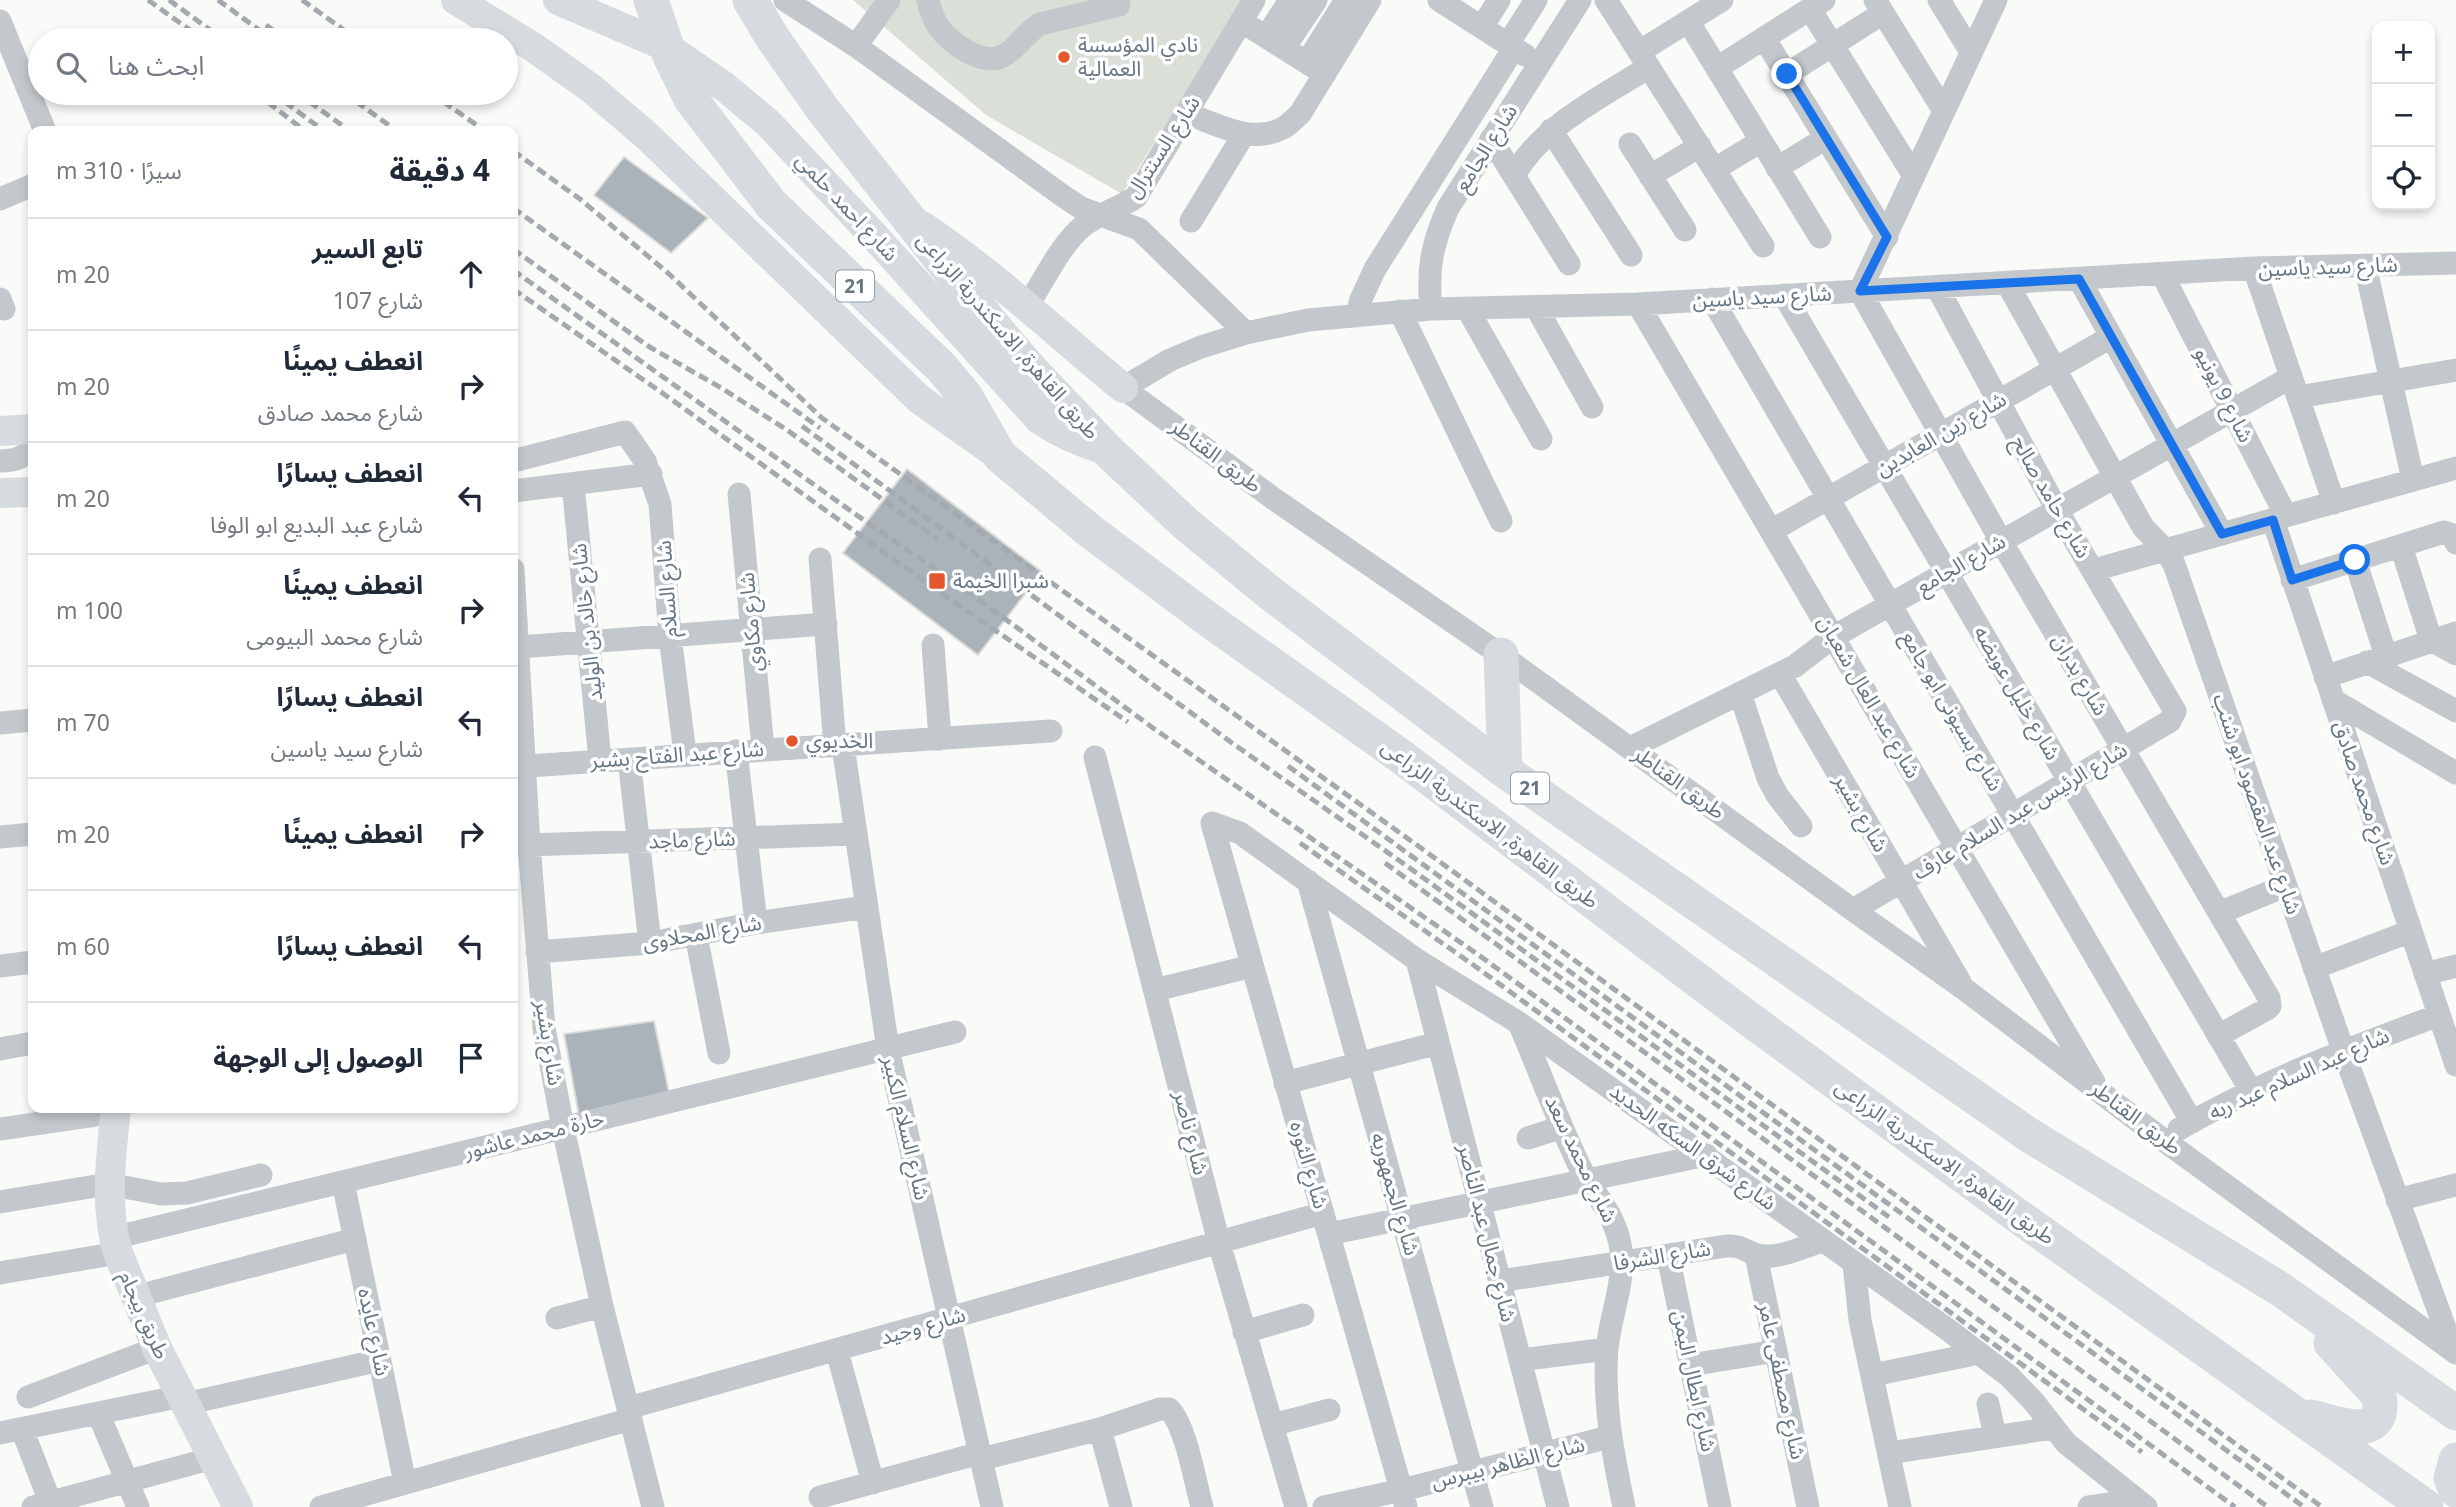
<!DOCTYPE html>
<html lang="ar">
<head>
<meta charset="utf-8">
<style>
	body { margin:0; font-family:"Noto Sans","Noto Sans Arabic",sans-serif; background:#f6f6f7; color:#1f2937; direction:rtl }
	.controls { position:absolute; right:21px; top:21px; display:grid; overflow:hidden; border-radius:14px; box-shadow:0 4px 10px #0003 }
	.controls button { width:63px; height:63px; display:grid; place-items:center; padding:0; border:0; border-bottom:2px solid #e0e1e3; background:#fff; color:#1f2937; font:35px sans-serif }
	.stop { position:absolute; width:21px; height:21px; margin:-16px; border:5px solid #1a73e8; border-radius:50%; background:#fff }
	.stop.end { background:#1a73e8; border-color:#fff; box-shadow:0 2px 7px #0008 }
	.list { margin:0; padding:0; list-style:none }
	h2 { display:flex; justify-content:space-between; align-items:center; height:91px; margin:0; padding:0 28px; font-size:30px }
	h2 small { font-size:23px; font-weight:400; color:#747a83 }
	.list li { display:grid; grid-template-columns:46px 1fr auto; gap:21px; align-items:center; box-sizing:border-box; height:112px; padding:0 28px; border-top:2px solid #e0e1e3 }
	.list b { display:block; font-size:26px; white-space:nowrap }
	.list p { margin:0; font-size:23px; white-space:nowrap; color:#747a83 }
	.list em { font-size:23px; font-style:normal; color:#747a83 }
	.icon { flex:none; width:38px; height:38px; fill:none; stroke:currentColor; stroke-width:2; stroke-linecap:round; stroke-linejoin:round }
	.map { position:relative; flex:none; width:2456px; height:1507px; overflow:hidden; direction:ltr }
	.search { position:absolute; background:#fff; box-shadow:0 4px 10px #0003; left:28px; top:28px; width:490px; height:77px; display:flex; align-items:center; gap:18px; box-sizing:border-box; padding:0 24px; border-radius:38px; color:#747a83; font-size:26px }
	.panel { position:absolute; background:#fff; box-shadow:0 4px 10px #0003; left:28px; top:126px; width:490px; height:987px; border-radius:14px; direction:rtl }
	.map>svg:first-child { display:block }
	.green { fill:#dadfd7 }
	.building { fill:#aab3b9; stroke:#dcdcda; stroke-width:2 }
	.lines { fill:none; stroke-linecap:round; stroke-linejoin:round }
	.minor { stroke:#c3c8cc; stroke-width:23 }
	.major { stroke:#d6dbdf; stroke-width:30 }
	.highway { stroke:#d6dbdf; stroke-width:35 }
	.rail { stroke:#a2aab0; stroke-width:5; stroke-dasharray:10 5; stroke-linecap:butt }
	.route { stroke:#1a73e8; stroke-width:9 }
	.poi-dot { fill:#e4572e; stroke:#fff; stroke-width:2.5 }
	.labels { text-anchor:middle; stroke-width:7; stroke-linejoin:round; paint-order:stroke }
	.shield { fill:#fff; stroke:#939fa8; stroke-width:2 }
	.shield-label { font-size:19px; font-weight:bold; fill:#657683 }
	.poi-label { font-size:21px; fill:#657683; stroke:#fff; text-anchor:start }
	.street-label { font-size:21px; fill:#657683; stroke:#fff }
</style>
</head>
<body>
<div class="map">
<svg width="2456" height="1507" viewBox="0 0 2456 1507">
	<rect width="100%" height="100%" fill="#fafaf8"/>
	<path class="green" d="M853,0H1245L1122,194L986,115Z"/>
	<path class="building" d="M624,157L708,218L671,253L594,195Z
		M907,469L1042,572L978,655L843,553Z
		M654,1021L670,1097L580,1121L564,1034Z"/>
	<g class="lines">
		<path class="minor" d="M785,0L856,46L1063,196L1081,208L1139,229L1246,333
			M928,0C930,9 933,18 938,26C949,42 982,67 1003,56C1017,49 1026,32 1040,24L1119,5
			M1439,0L1525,55
			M1606,0L1763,246
			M1875,0L1944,111
			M1939,0L1971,52
			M1996,0L1860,291L2001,541L2269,998L2270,1006L2267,1009L2218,1036
			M1810,9L1914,176
			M0,21L45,131
			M1241,21L1325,74
			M1688,21L1820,237
			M1482,27L1499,0
			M1266,37L1290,0
			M1764,38L1887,237
			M1508,44L1536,0
			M856,46L889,0
			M1284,48L1316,0
			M1639,52L1722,0
			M1307,62L1346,0
			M1717,68L1824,0
			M1787,74L1883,13
			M1186,113C1216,124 1252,145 1283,128C1289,125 1295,118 1300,114L1370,0
			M1551,130L1631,255
			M1491,139L1569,264
			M1630,144L1685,230
			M1777,168L1826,138
			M1715,169L1761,141
			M1514,175C1544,124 1600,98 1649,67
			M1650,176L1700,146
			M0,199L33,185
			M1191,221L1244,134
			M2456,263L2254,268L1638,304L1431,309L1308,320L1246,333L1201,347L1170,360L1123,388L1274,499L1501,655L1853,910L1963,988L2162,1139L2456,1353
			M2365,265L2413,480
			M2254,268L2334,503
			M2162,274L2286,516
			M2079,279L2222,534
			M2007,283L2143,527L2165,550L2174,564L2343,1050L2453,1350
			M1784,295L2251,1091
			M0,299L4,309
			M1712,299L2192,1122
			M1638,304L2094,1082
			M1027,307C1043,282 1060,245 1083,226C1099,213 1119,209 1136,197L1254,0
			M1536,307L1592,407
			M1467,308L1541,439
			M1431,309C1427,269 1432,244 1448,208L1580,0
			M1400,311L1501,521
			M1357,316L1361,299L1375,269L1514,48
			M2298,397L2456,370
			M0,461C15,461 25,458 33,445
			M513,461L625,432L645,461L660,504L670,636L685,754
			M573,484L600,760
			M513,491L651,474
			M739,494L763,749
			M2273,520L2456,1065
			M1771,531L2111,337
			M2401,546L2431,640L2456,654
			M820,559L835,746
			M2355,560L2386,656
			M513,569L529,845L544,1028L563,1128L602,1306L653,1507
			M2094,570L2456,468
			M2292,580L2444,532L2453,535L2456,543
			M933,645L940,739
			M519,647L826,624
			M2367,662L2456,711
			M1780,674L1960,982
			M2325,677L2456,633
			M1740,693L1768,778L1777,795L1801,826
			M2333,700L2456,773
			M0,723L33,720
			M843,746L888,1049L992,1507
			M1630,748L1795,666L1833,637L2291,377
			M736,751L756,923
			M1095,757L1219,1243L1296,1507
			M629,759L650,943
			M513,767L1051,731
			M0,837L33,834
			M529,845L855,834
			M1308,881L1482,1507
			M1853,910L2170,721L2175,711L2057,510L1937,287
			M2219,913L2285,886
			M696,935L719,1053
			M537,952L650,943L756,923L866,907
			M1417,960L1558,1507
			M0,966L33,962
			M2314,968L2411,931
			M2425,974L2456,966
			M1155,990L1252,966
			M1519,1023C1539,1070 1557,1119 1579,1165C1594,1196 1616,1213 1621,1250C1625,1282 1610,1317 1607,1349C1603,1404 1613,1454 1624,1507
			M0,1049L33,1043
			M1285,1083L1438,1043
			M0,1129L116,1112
			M2179,1129C2262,1081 2350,1048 2439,1015
			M1528,1138L1562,1127
			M343,1182L405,1483
			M2397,1200L2456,1185
			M0,1202L108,1184L161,1194L187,1193L261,1175
			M1329,1234L1706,1155
			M113,1238L955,1032
			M1756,1255L1808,1507
			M1668,1256L1720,1507
			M1854,1264L1860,1320L1900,1507
			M0,1273L118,1253
			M1500,1281L1726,1246C1741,1245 1745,1251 1757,1255C1778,1260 1803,1247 1822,1241
			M134,1297L355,1239
			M557,1318L602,1306
			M1244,1332L1303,1315
			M837,1351L873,1483
			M1520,1360L1607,1349
			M1690,1365L1776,1351
			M1873,1375L1979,1353
			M28,1397L157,1348
			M185,1404L380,1360
			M1988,1404L1995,1436
			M628,1408L1323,1213
			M98,1413L138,1507
			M1272,1425L1329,1410
			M22,1429L52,1507
			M1100,1429L1121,1507
			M0,1433L182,1396
			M1889,1453L2053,1428
			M982,1459L1100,1429L1160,1409H1169C1186,1426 1195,1482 1202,1507
			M820,1497L980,1453
			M33,1507L213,1458
			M321,1507L631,1419
			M1324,1507L1402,1490L1609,1437
			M1406,1507L1212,823L1240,833L1417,960L1519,1023L1947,1329L2009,1376L2034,1402L2066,1443L2146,1507
			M2089,1507L2137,1500"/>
		<path class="major" d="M456,0L533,47L592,89L647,136L919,399L998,455
			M558,0L665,46L725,87L769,124L876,238L1039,419C1061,434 1081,443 1107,450
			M922,226C994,274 1056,333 1123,388
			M0,431L33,429
			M0,493L33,492
			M116,1108C111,1157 104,1205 118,1253L157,1348L238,1507"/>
		<path class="highway" d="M651,0L670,56L691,99L771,204L942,368L966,397L1000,456L1090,531L1209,620L1399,755L1741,1013L2018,1216L2426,1507
			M750,0L772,37L821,107L994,327L1030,369L1107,450L1186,524L1270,593L1505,771L2029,1135L2280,1289L2456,1413
			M1501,655L1505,771
			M2311,1417C2335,1423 2388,1444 2379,1396L2331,1343
			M2456,1460L2451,1478L2456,1490"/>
		<path class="rail" d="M148,0L204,40
			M169,0L224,40
			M218,0L273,40
			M302,0L358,40
			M266,25L287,40
			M256,93L305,131
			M273,93L324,131
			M297,93L350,131
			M344,93L397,131
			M431,93L485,131
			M513,151L580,199L668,273L822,418L1421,848L2322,1507
			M513,208L820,428
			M513,249L648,346L723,389L787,430L937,539
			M513,270L858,516L966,590L1153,728L1480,956L2235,1507
			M513,289L668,397L931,586L1128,722
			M802,426L1232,743L1407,866L1889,1217
			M1288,766L2304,1507
			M1300,843L1472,964L2142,1452
			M1385,863L2268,1507"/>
	</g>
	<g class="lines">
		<path class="route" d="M1787,74L1887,237L1860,291L2079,279L2222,534L2273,520L2292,580L2355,560"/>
	</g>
	<g class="poi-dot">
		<circle cx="1064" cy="57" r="7"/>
		<rect x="928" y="572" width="18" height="18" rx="3.5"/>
		<circle cx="792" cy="741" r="7"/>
	</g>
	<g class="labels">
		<g class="shield">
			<rect x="836" y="270.5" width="38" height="31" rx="5"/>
			<rect x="1511" y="772.5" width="38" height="31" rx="5"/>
		</g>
		<g class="shield-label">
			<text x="855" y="293">21</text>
			<text x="1530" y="795">21</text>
		</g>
		<g class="poi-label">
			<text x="1078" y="52">نادي المؤسسة<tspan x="1078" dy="24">العمالية</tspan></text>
			<text x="953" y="588">شبرا الخيمة</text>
			<text x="806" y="748">الخديوي</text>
		</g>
		<g class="street-label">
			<text transform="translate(1163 147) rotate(-57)" y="7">شارع السنترال</text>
			<text transform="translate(1486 148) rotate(-58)" y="7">شارع الجامع</text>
			<text transform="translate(847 207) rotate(47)" y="7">شارع احمد حلمي</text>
			<text transform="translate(2328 267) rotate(-2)" y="7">شارع سيد ياسين</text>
			<text transform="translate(1762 297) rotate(-3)" y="7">شارع سيد ياسين</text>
			<text transform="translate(1008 336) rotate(49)" y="7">طريق القاهرة, الاسكندرية الزراعى</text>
			<text transform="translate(2224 395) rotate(63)" y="7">شارع 9 يونيو</text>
			<text transform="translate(1941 434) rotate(-30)" y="7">شارع زين العابدين</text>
			<text transform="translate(1216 456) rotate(37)" y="7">طريق القناطر</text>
			<text transform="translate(2051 497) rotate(60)" y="7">شارع حامد صالح</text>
			<text transform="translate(1961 564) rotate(-30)" y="7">شارع الجامع</text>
			<text transform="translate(667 589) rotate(-94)" y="7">شارع السلام</text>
			<text transform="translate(587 622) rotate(-96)" y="7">شارع خالد بن الوليد</text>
			<text transform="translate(751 622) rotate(-95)" y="7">شارع مكاوي</text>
			<text transform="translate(2080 675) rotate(60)" y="7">شارع بدران</text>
			<text transform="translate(2017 693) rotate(60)" y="7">شارع خليل عويضه</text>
			<text transform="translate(1869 697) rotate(60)" y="7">شارع عبد العال شعبان</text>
			<text transform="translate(1952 711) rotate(60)" y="7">شارع بسيونى ابو جامع</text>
			<text transform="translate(677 755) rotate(-4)" y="7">شارع عبد الفتاح بشير</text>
			<text transform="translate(1679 783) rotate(36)" y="7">طريق القناطر</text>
			<text transform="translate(2364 793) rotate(71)" y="7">شارع محمد صادق</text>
			<text transform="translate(2257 804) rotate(71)" y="7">شارع عبد المقصود ابو شنب</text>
			<text transform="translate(2020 811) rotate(-31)" y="7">شارع الرئيس عبد السلام عارف</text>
			<text transform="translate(1861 813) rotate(60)" y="7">شارع بشير</text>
			<text transform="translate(1490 824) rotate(37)" y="7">طريق القاهرة, الاسكندرية الزراعى</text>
			<text transform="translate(692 840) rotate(-2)" y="7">شارع ماجد</text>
			<text transform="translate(702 933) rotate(-10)" y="7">شارع المحلاوى</text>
			<text transform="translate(549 1043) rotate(81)" y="7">شارع بشير</text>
			<text transform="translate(2299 1074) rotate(-24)" y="7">شارع عبد السلام عبد ربه</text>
			<text transform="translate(2136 1118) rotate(37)" y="7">طريق القناطر</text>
			<text transform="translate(906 1128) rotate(77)" y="7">شارع السلام الكبير</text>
			<text transform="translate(1191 1133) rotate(76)" y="7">شارع ناصر</text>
			<text transform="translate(534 1135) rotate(-14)" y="7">حارة محمد عاشور</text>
			<text transform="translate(1693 1147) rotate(36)" y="7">شارع شرق السكه الحديد</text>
			<text transform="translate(1581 1159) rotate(64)" y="7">شارع محمد سعد</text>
			<text transform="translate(1945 1162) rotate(36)" y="7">طريق القاهرة, الاسكندرية الزراعى</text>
			<text transform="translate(1309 1165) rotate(74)" y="7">شارع الثوره</text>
			<text transform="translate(1395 1194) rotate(74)" y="7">شارع الجمهوريه</text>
			<text transform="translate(1487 1233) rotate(76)" y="7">شارع جمال عبد الناصر</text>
			<text transform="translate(1662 1256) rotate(-9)" y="7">شارع الشرفا</text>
			<text transform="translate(144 1315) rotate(66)" y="7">طريق بيجام</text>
			<text transform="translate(923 1326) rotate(-16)" y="7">شارع وحيد</text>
			<text transform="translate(374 1332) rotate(78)" y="7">شارع عايده</text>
			<text transform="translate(1694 1381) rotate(78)" y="7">شارع ابطال اليمن</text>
			<text transform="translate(1782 1381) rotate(78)" y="7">شارع مصطفى عامر</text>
			<text transform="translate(1508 1463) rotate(-14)" y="7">شارع الظاهر بيبرس</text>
		</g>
	</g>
</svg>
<div class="controls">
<button>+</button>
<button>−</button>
<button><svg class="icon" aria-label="locate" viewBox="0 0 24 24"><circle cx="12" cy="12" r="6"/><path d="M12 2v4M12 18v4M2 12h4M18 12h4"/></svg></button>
</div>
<div class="stop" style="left:2355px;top:560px"></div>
<div class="stop end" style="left:1787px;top:74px"></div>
<div class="search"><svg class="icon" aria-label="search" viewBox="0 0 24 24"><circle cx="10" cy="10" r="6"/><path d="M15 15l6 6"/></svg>ابحث هنا</div>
<section class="panel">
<h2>4 دقيقة<small>سيرًا · 310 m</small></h2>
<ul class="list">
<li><svg class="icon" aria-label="ahead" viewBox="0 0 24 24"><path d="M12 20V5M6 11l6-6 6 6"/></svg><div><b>تابع السير</b><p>شارع 107</p></div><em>20 m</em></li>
<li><svg class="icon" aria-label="right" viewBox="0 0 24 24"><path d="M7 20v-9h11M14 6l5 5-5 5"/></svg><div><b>انعطف يمينًا</b><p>شارع محمد صادق</p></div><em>20 m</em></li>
<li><svg class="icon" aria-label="left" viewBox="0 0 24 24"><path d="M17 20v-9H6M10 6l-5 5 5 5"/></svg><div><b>انعطف يسارًا</b><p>شارع عبد البديع ابو الوفا</p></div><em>20 m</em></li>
<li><svg class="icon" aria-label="right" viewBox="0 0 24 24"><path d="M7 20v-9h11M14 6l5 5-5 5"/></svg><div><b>انعطف يمينًا</b><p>شارع محمد البيومى</p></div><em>100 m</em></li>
<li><svg class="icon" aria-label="left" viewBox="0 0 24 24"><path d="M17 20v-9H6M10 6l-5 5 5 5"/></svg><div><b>انعطف يسارًا</b><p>شارع سيد ياسين</p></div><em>70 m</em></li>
<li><svg class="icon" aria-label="right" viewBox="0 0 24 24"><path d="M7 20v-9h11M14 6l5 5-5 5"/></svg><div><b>انعطف يمينًا</b></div><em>20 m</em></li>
<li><svg class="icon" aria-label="left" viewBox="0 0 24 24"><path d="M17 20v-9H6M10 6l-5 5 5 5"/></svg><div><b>انعطف يسارًا</b></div><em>60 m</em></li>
<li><svg class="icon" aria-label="arrive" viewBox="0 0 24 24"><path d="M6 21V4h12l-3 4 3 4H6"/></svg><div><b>الوصول إلى الوجهة</b></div></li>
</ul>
</section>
</div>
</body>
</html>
